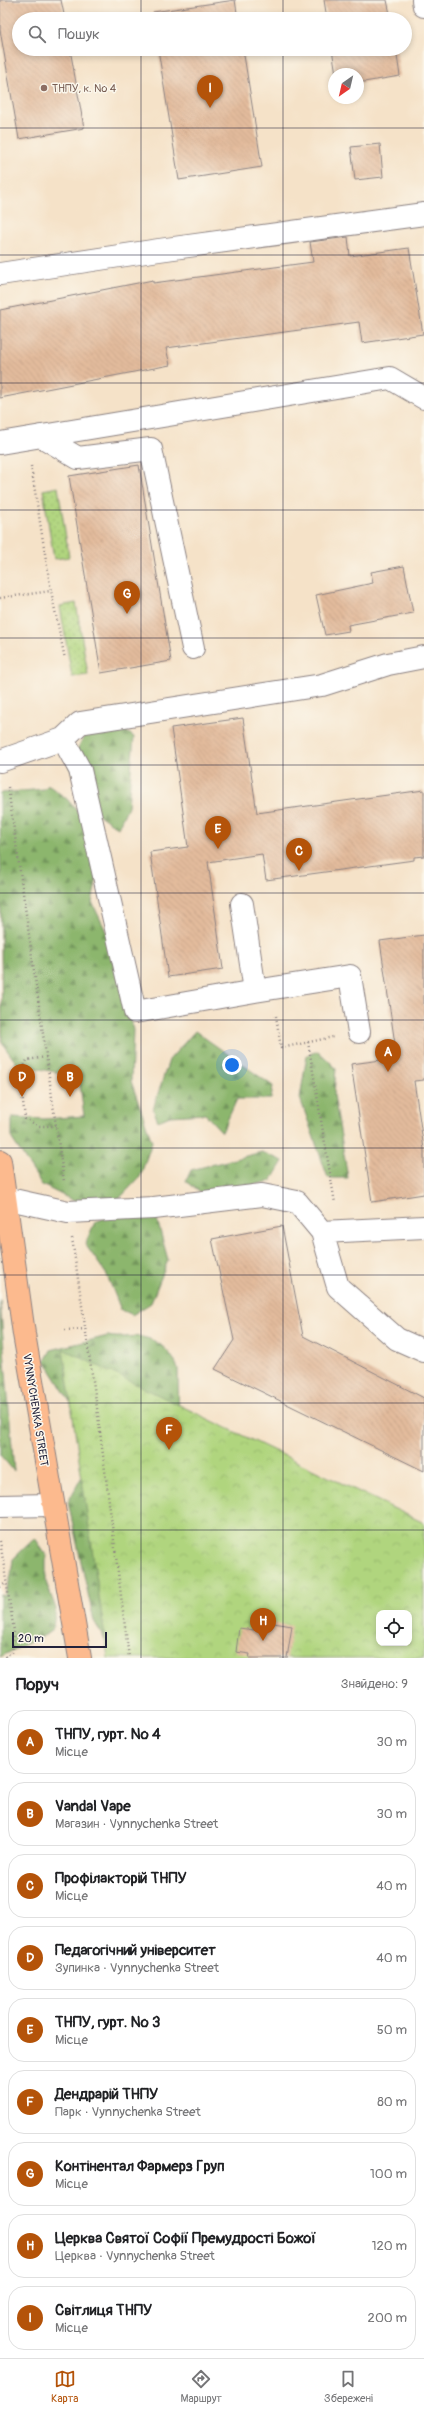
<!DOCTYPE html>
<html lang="uk">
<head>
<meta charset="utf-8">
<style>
	body { margin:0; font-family:Pangolin,sans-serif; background:#f6f6f6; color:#202124 }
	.controls { position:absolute; right:12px; bottom:12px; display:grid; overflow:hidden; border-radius:8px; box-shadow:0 2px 6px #0003 }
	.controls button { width:36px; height:36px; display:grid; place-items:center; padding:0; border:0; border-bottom:1px solid #e0e0e0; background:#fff; color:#202124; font:20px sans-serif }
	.compass { position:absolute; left:328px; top:68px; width:36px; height:36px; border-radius:50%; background:#fff; box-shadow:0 2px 6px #0003; rotate:214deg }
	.scale { position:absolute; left:12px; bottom:10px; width:95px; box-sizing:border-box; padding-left:4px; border:2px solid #22223b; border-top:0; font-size:11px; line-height:14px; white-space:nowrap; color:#22223b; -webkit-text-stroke:3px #fbf7ec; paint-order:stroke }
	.you { position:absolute; left:232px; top:1065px; width:14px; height:14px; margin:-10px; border:3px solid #fff; border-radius:50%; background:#1a73e8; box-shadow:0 0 0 6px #1a73e833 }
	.badge { display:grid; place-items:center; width:26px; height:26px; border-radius:50%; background:#b45309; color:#fff; font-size:13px; font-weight:700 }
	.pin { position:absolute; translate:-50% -33px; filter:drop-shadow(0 1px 2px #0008) }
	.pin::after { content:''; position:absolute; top:21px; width:14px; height:12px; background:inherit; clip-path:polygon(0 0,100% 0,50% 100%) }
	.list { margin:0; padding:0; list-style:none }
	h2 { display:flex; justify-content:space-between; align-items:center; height:52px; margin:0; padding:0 16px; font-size:17px }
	h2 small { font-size:13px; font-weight:400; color:#757577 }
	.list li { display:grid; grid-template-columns:26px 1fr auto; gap:12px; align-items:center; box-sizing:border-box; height:64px; margin:0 8px 8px; padding:0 8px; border:1px solid #e0e0e0; border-radius:16px }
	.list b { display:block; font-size:15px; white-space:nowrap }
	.list p { margin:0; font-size:13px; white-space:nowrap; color:#757577 }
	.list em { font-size:13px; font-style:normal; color:#757577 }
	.icon { flex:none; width:22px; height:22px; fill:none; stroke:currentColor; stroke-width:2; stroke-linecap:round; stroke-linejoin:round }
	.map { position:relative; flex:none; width:424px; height:1658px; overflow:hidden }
	.search { position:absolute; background:#fff; box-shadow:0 2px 6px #0003; left:12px; right:12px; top:12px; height:44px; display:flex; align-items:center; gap:10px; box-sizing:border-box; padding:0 14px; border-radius:22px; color:#757577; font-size:15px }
	.sheet { height:700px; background:#fff }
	nav { display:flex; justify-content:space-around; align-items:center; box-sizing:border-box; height:56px; border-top:1px solid #e0e0e0; background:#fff; font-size:11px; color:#757577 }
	nav a { display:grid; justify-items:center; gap:2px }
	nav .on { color:#b45309 }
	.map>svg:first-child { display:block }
	.grass { fill:url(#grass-dots); stroke:#697c5c }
	.forest { fill:url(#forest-firs); stroke:#576c54 }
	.park { fill:url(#park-crowns); stroke:#697c5c; fill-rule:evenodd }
	.building { fill:url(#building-back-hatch) }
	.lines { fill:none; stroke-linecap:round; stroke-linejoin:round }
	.minor-casing { stroke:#8c8282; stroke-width:24 }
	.major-casing { stroke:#8c8282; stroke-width:24 }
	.path { stroke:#8c8282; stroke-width:2.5; stroke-dasharray:1 3; stroke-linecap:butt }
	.minor { stroke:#fff; stroke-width:22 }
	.major { stroke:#fcba8e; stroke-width:22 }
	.grid { fill:none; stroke:#22223b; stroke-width:1; stroke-opacity:0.55 }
	.education-dot { fill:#8d6e63; stroke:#fbf7ec; stroke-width:1.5 }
	.labels { text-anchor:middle; stroke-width:3; stroke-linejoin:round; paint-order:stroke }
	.education-label { font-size:11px; fill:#785e54; stroke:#fbf7ec; text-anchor:start }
	.street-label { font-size:11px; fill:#22223b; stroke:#fbf7ec }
</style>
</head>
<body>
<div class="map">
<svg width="424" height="1658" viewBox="0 0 424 1658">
	<defs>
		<pattern id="grass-dots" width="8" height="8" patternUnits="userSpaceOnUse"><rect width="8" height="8" fill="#b0d57e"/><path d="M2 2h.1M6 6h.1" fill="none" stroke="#97b76e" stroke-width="1.8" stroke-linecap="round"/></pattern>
		<pattern id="forest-firs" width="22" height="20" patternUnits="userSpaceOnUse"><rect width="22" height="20" fill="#8cb66d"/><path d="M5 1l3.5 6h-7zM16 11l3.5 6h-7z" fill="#72945b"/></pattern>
		<pattern id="park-crowns" width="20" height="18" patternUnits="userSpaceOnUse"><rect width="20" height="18" fill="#b0d57e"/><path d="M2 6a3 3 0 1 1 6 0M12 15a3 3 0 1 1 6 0" fill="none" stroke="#97b76e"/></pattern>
		<pattern id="building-back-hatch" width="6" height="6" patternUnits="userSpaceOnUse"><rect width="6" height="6" fill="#e3bb9c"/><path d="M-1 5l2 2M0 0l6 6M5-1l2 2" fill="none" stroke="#c2a087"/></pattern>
	</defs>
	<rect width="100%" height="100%" fill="#fbf7ec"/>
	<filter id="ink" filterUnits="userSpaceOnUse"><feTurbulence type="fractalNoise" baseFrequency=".025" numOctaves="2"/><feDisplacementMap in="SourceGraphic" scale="8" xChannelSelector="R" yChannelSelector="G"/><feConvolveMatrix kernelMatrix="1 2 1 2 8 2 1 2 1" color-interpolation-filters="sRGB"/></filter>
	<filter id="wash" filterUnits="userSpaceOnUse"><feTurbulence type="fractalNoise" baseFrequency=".012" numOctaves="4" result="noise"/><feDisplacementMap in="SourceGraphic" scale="16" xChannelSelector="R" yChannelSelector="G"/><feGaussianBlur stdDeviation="0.9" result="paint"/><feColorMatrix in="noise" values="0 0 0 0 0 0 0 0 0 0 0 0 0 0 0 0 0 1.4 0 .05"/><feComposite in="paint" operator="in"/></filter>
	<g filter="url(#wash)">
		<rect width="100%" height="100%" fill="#f5e2c8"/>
		<path class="grass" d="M58,487L69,557L54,559L43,490Z
			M76,603L88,675L72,677L60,606Z"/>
		<path class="forest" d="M109,719L134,737L128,806L118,828L92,810L69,766L86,732Z
			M48,785L67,799L104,844L92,902L113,946L133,1030L131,1081L152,1142L140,1177L111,1207L88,1208L42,1185L12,1139V1117L44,1119L84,1116L79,1077L17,1064L2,1043L0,793L44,789Z
			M195,1031L273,1086L271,1099H237L222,1132L205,1114L170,1116L158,1121L153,1109L169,1060Z
			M318,1051L336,1068L334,1095L348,1178H328L300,1098L307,1055Z
			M262,1152L283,1161L271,1181L206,1196L186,1181L191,1170Z
			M154,1208L168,1260L151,1303L132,1315L121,1310L107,1275L85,1244L95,1222L129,1209Z
			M0,1300L14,1471L0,1455Z
			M108,1336C120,1339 131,1335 142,1337C160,1340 173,1354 178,1369L180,1487L116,1658L94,1621L68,1502L98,1447L45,1361L51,1350Z
			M35,1538L46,1555V1582L56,1609L52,1631L0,1657V1595L4,1596L11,1576L13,1559Z"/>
		<path class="park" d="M63,1349L424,1523V1658H108ZM379,1613H409V1643H379Z"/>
		<g id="blocks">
			<path class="building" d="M0,0H61L65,19H19V49H70L84,128L19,139L0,30Z
				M235,0L238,19H154L153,12Z
				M324,0H387L391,19H327Z
				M158,49H243L262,167L179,180Z
				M332,49H396L400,76L358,83V74H336Z
				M380,144L383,177L355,180L351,147Z
				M348,237L350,256L409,248L423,334L362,343L359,322L166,348L170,365L0,398V310L153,280V283L313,262L310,242Z
				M139,465L171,661L101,673L69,476Z
				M404,566L413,613L348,625L349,631L325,635L316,595L373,583L371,572Z
				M243,718L257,813L424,790V856L414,857V860L266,880L262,854L208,862L223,969L168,977L150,852L188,847L171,728Z
				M424,935V1080L414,1081L424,1149V1194L372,1202L351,1064L397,1058L380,941Z
				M282,1226L303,1336L424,1398V1471L215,1369L234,1340L212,1239Z
				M255,1620L292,1626L287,1658H249L250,1654L236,1652L239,1628L254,1630Z"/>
		</g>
	</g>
	<g filter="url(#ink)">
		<use href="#blocks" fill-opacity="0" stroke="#8c8282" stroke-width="1"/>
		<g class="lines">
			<defs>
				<path id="minor" d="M423,0L424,6
					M0,274L159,250L424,214
					M41,436L78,458L151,449L193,648
					M0,443L390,378L424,398
					M63,739L80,770L135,1012L255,991
					M0,761L63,739L80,723L322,685L388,664L424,657
					M242,904L255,991L350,976L359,1032
					M0,1197L68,1212L154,1208L262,1195L297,1202L322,1232L338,1287L397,1339L424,1351
					M322,1232L424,1227
					M0,1506L52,1505"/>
				<path id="major" d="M0,1161L24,1334L80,1658"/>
			</defs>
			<use href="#minor" class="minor-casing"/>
			<use href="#major" class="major-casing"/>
			<path class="path" d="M31,466L51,591L65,659
				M0,598L51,591
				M8,787L64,1182
				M276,1016L281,1048L333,1037
				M308,1042L335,1203
				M46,1057L27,1060L20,1075L25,1119L39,1126H56
				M72,1238L97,1408L129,1658
				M65,1330L85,1329
				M0,1541L14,1631L12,1653L3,1658
				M0,1587L6,1583"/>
			<use href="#minor" class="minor"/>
			<use href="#major" class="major"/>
		</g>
	</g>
	<path class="grid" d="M141,0V19M283,0V19M141,49V1658M283,49V1658M0,128H424M0,255H424M0,383H424M0,510H424M0,638H424M0,765H424M0,893H424M0,1020H424M0,1148H424M0,1275H424M0,1403H424M0,1530H424"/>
	<circle class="education-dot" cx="44" cy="88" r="4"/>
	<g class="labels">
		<g class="education-label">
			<text x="52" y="92">ТНПУ, к. № 4</text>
		</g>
		<g class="street-label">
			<text transform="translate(36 1410) rotate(81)" y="4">VYNNYCHENKA STREET</text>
		</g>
	</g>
</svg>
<div class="controls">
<button><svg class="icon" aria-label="locate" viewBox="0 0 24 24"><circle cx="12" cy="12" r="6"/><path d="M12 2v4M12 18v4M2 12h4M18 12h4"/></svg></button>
</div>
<svg class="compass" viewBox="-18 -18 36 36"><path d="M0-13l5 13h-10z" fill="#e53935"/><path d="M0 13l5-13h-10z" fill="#757577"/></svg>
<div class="scale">20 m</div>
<div class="you"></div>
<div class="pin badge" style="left:388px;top:1072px">A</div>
<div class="pin badge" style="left:70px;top:1097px">B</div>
<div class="pin badge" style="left:299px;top:871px">C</div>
<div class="pin badge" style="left:22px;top:1097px">D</div>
<div class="pin badge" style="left:218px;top:849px">E</div>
<div class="pin badge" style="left:169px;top:1450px">F</div>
<div class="pin badge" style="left:127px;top:614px">G</div>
<div class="pin badge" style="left:263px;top:1641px">H</div>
<div class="pin badge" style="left:210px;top:108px">I</div>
<div class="search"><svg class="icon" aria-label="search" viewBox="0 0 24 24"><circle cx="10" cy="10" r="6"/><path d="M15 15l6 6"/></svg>Пошук</div>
</div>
<section class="sheet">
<h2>Поруч<small>Знайдено: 9</small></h2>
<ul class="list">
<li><span class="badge">A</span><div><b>ТНПУ, гурт. № 4</b><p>Місце</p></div><em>30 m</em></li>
<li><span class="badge">B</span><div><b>Vandal Vape</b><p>Магазин · Vynnychenka Street</p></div><em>30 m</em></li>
<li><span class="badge">C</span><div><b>Профілакторій ТНПУ</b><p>Місце</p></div><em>40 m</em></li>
<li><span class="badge">D</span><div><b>Педагогічний університет</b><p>Зупинка · Vynnychenka Street</p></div><em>40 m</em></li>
<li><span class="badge">E</span><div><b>ТНПУ, гурт. № 3</b><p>Місце</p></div><em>50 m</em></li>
<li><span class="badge">F</span><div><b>Дендрарій ТНПУ</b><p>Парк · Vynnychenka Street</p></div><em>80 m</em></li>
<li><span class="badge">G</span><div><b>Контінентал Фармерз Груп</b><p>Місце</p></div><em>100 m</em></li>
<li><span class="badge">H</span><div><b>Церква Святої Софії Премудрості Божої</b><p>Церква · Vynnychenka Street</p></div><em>120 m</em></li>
<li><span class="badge">I</span><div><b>Світлиця ТНПУ</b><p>Місце</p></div><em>200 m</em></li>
</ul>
</section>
<nav>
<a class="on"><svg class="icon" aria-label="map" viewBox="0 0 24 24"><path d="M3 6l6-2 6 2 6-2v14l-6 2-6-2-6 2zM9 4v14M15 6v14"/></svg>Карта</a>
<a><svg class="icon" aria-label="directions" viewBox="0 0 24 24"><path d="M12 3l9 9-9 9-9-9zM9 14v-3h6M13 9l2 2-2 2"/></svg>Маршрут</a>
<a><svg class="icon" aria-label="saved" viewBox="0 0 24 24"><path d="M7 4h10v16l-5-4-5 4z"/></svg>Збережені</a>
</nav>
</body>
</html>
